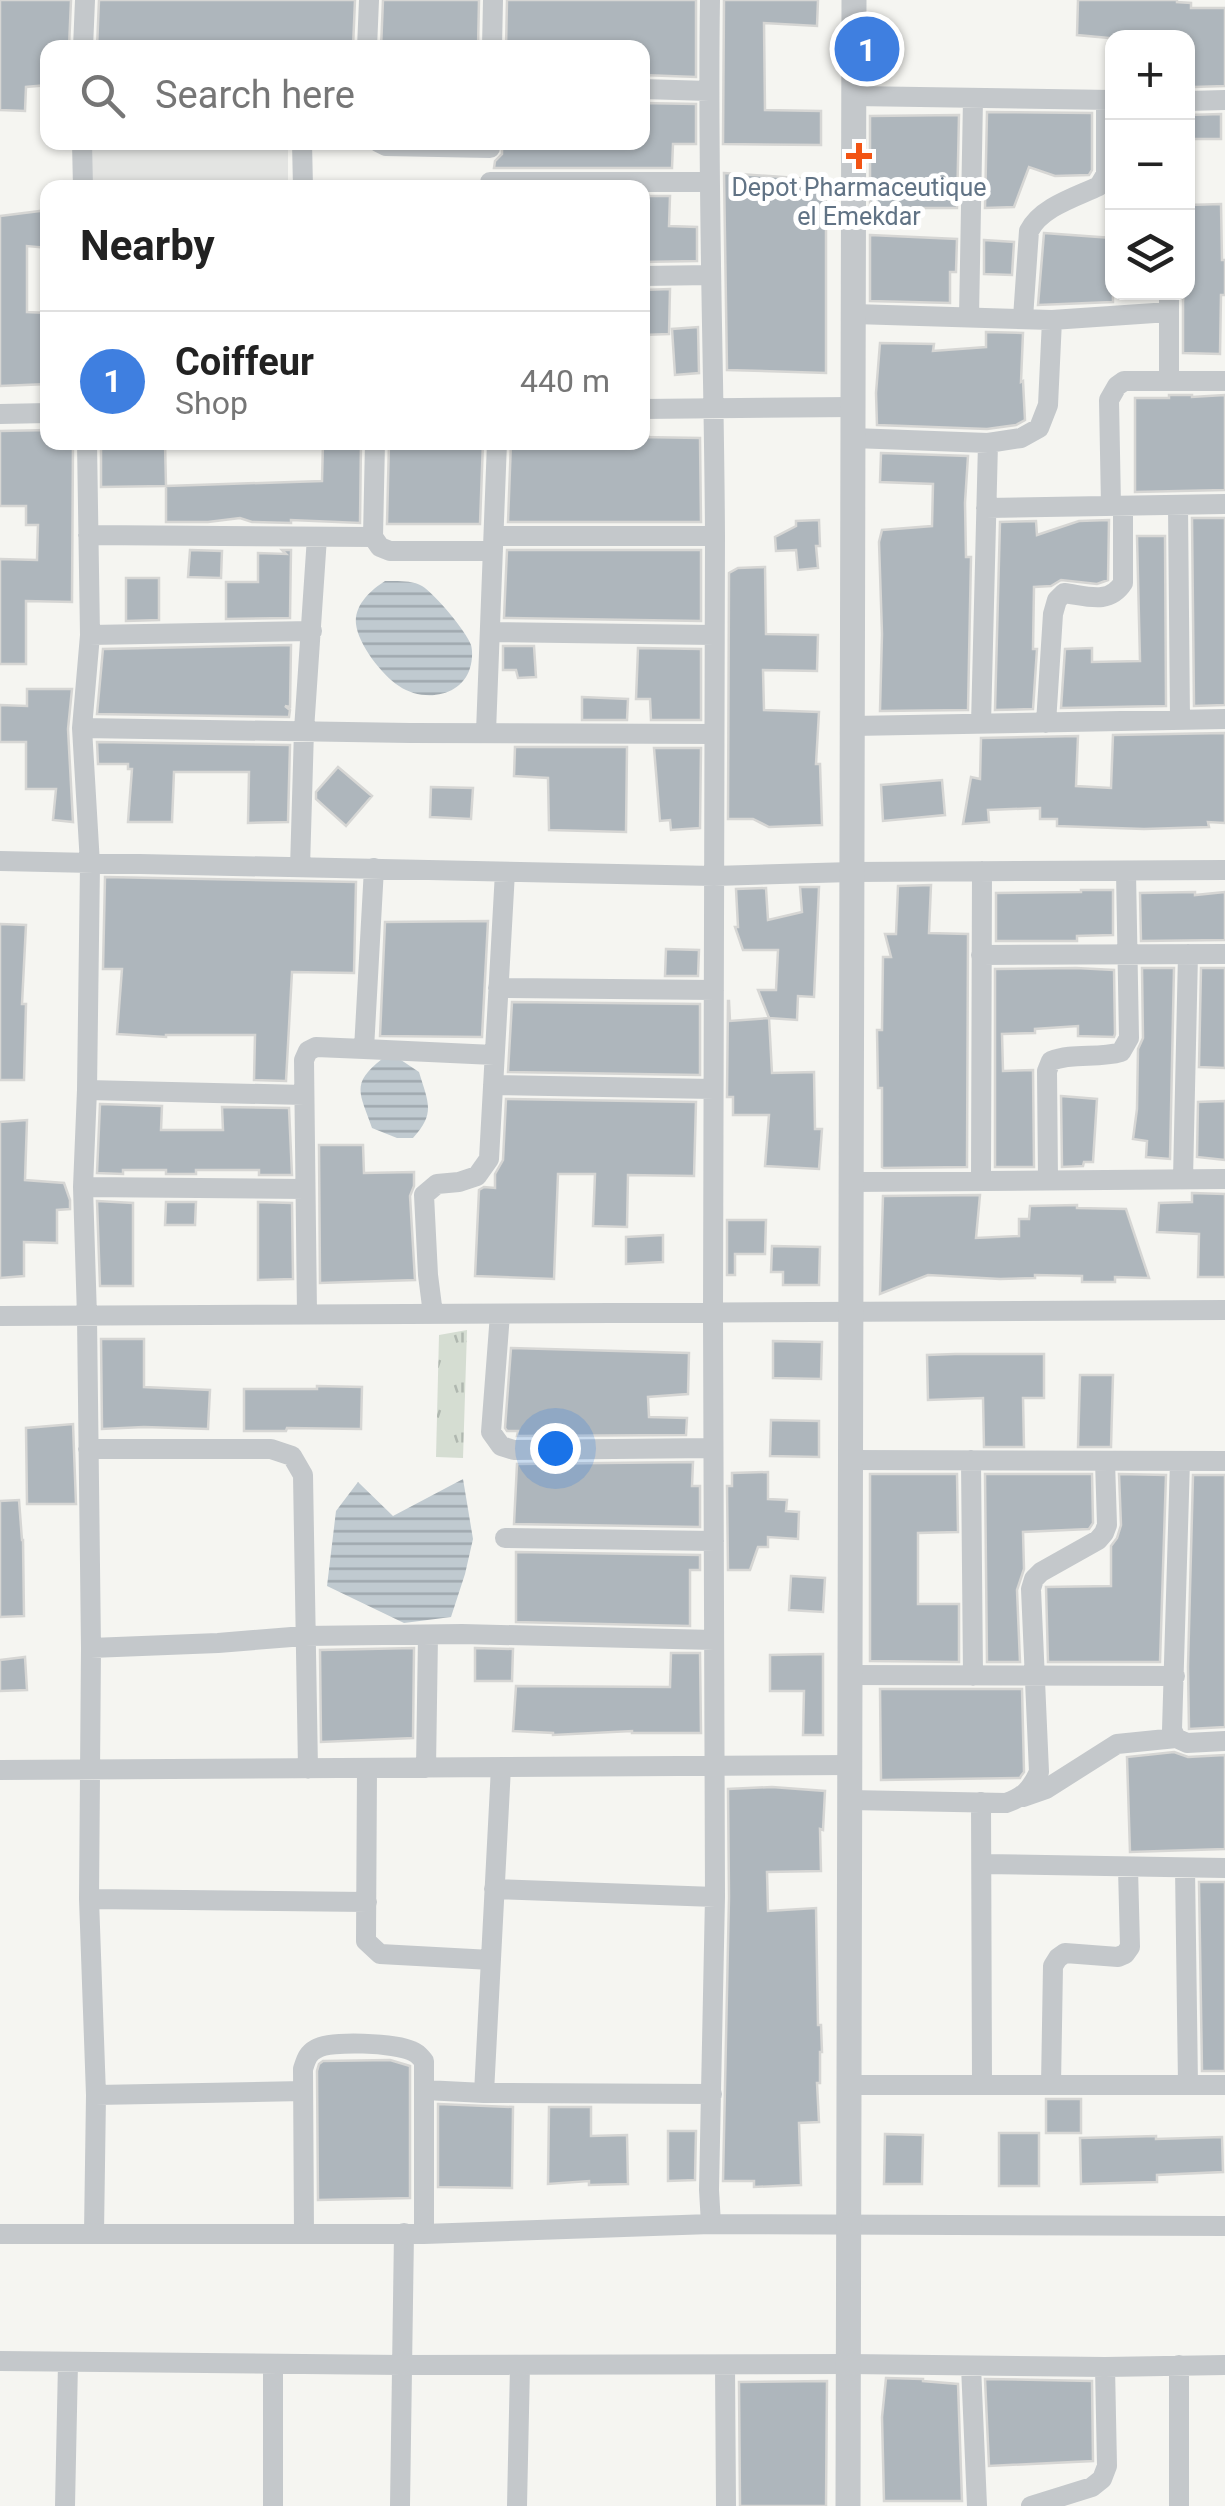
<!DOCTYPE html>
<html lang="en">
<head>
<meta charset="utf-8">
<style>
	body { margin:0; font-family:Roboto,sans-serif; background:#f2f2f2; color:#222 }
	.controls { position:absolute; right:30px; top:30px; display:grid; overflow:hidden; border-radius:20px; box-shadow:0 2px 8px #0004 }
	.controls button { width:90px; height:90px; display:grid; place-items:center; padding:0; border:0; border-bottom:2px solid #e0e0e0; background:#fff; color:#222; font:50px sans-serif }
	.you { position:absolute; left:555px; top:1448px; width:35px; height:35px; margin:-25px; border:8px solid #fff; border-radius:50%; background:#1a73e8; box-shadow:0 0 0 15px #1a73e833 }
	.badge { display:grid; place-items:center; width:65px; height:65px; border-radius:50%; background:#f25414; color:#fff; font-size:32px; font-weight:700 }
	.pin { position:absolute; translate:-50% -50%; border:5px solid #fff; box-shadow:0 2px 10px #0006 }
	.list { margin:0; padding:0; list-style:none }
	h2 { display:flex; justify-content:space-between; align-items:center; height:130px; margin:0; padding:0 40px; font-size:42px }
	h2 small { font-size:32px; font-weight:400; color:#767676 }
	.list li { display:grid; grid-template-columns:65px 1fr auto; gap:30px; align-items:center; box-sizing:border-box; height:140px; padding:0 40px; border-top:2px solid #e0e0e0 }
	.list b { display:block; font-size:38px; white-space:nowrap }
	.list p { margin:0; font-size:32px; white-space:nowrap; color:#767676 }
	.list em { font-size:32px; font-style:normal; color:#767676 }
	.icon { flex:none; width:55px; height:55px; fill:none; stroke:currentColor; stroke-width:2; stroke-linecap:round; stroke-linejoin:round }
	.map { position:relative; flex:none; width:1225px; height:2506px; overflow:hidden }
	.search { position:absolute; background:#fff; box-shadow:0 2px 8px #0004; left:40px; top:40px; width:610px; height:110px; display:flex; align-items:center; gap:25px; box-sizing:border-box; padding:0 35px; border-radius:20px; color:#767676; font-size:38px }
	.panel { position:absolute; background:#fff; box-shadow:0 2px 8px #0004; left:40px; top:180px; width:610px; height:270px; border-radius:20px }
	.map>svg:first-child { display:block }
	.built { fill:#e3e4e2 }
	.park { fill:url(#park-tufts) }
	.water { fill:url(#water-rules) }
	.building { fill:#aeb6bc; stroke:#d6d6d4; stroke-width:2.5 }
	.lines { fill:none; stroke-linecap:round; stroke-linejoin:round }
	.minor { stroke:#c4c8cb; stroke-width:20 }
	.tertiary { stroke:#c4c8cb; stroke-width:25 }
	.poi-dot { fill:#f25414; stroke:#fff; stroke-width:4 }
	.labels { text-anchor:middle; stroke-width:10; stroke-linejoin:round; paint-order:stroke }
	.poi-label { font-size:25px; fill:#617385; stroke:#fff }
</style>
</head>
<body>
<div class="map">
<svg width="1225" height="2506" viewBox="0 0 1225 2506">
	<defs>
		<pattern id="park-tufts" width="24" height="20" patternUnits="userSpaceOnUse" patternTransform="scale(2.5)"><rect width="24" height="20" fill="#d5ddd2"/><path d="M3 7l-1-3M5 7V3M7 7l1-3M15 17l-1-3M17 17v-4M19 17l1-3" fill="none" stroke="#b0b8b0"/></pattern>
		<pattern id="water-rules" width="6" height="5" patternUnits="userSpaceOnUse" patternTransform="scale(2.5)"><rect width="6" height="5" fill="#c0cad0"/><path d="M0 2.5h6" fill="none" stroke="#9fa8ae"/></pattern>
	</defs>
	<rect width="100%" height="100%" fill="#f5f5f1"/>
	<path class="built" d="M87,143H288V187H87Z"/>
	<path class="park" d="M467,1330L463,1458L436,1457L439,1335Z"/>
	<path class="water" d="M385,581C396,581 412,580 422,586C435,594 466,631 471,645C473,652 472,662 470,668C461,698 422,702 399,686C382,675 358,644 356,624C354,605 371,590 385,581Z
		M382,1059L401,1060L419,1072C428,1102 436,1113 413,1138H397L372,1128C360,1093 350,1084 382,1059Z
		M463,1479L473,1539L465,1574L451,1617L404,1623L327,1586L336,1511L358,1482L393,1516Z"/>
	<path class="building" d="M0,0H71L69,48H48V85L26,87L25,111L0,110Z
		M99,0H355L353,48H97Z
		M383,0H479L478,48H381Z
		M507,0H696V77L642,75V48H506Z
		M724,0H818L817,26L764,23L765,110L821,111V145L723,144Z
		M1078,0H1177V2L1191,3V8H1225V86L1194,87L1191,55H1188V36L1109,38L1077,35Z
		M642,103L696,104V144H673L672,168H494L495,161L502,154V142H642Z
		M987,112L1092,113V170L1089,175L1055,176L1029,167L1014,207L985,208Z
		M1221,114V139H1188V115Z
		M959,115L957,208H870V116Z
		M724,173L826,180V373L727,370Z
		M642,196H670L669,226L697,227V261L642,262Z
		M1221,204L1222,260H1225V295H1221L1220,354L1183,353V301L1184,292H1188V205Z
		M48,210V248L27,246V312L48,313V384L0,386V216Z
		M1044,233L1112,238L1113,302L1038,305Z
		M870,235L957,239L956,272H950V303L870,301Z
		M984,240L1014,242L1012,275L984,274Z
		M670,289L669,334L642,335V290Z
		M698,327L699,373L675,375L672,329Z
		M986,332L1023,333L1021,382L1023,381L1025,420L1016,425L987,429L877,425L876,393L880,343L934,344L933,351L986,347Z
		M1169,395H1192V397L1225,395V490L1135,492V398H1169Z
		M48,430V442H73L72,602L26,601V664H0V559L37,560L38,525H26V506H0V431Z
		M642,437L700,438L701,522H508L511,442H642Z
		M101,442H165L166,486L101,487Z
		M323,442H361L360,523L291,520V523L252,522L240,518L208,522H166V486L322,481Z
		M389,442H483L480,524H387Z
		M881,453L968,456L965,503L966,557H971L968,710L880,711L882,634L879,542L882,530L932,526L933,484L880,482Z
		M1192,518H1225V705L1194,706Z
		M819,520L820,546H816L818,568L798,570L796,550L776,551L775,537L796,526V521Z
		M1109,520L1108,580L1097,584L1061,580L1051,586L1034,587L1033,649H1037L1033,709L995,710L1000,522L1036,521L1037,535L1079,521Z
		M1137,536H1165L1166,706L1061,708L1065,649L1092,648V662L1140,661Z
		M190,550L222,551L221,578L188,577Z
		M282,550H291L290,618L226,619V582H258V553L286,554Z
		M507,550H701V621L504,618Z
		M765,567L766,634L818,635L817,671L763,670L764,710L819,712L816,764H820L822,825L769,827L753,819H728L729,573L738,568Z
		M126,578H159V620L126,621Z
		M291,645L290,707L285,706L290,710L289,717L97,714L103,649Z
		M503,646H534L536,677L518,678L516,670H503Z
		M638,648L701,649V720H651L650,699H636Z
		M27,689H72L68,729L73,822L53,820L56,789H26V742H0V705L27,706Z
		M582,697L628,699L627,720H582Z
		M1225,733V823L1208,822L1209,827L1144,829L1057,826V819H1040V808L988,810L989,822L963,824L971,777L980,779L981,738L1078,736L1076,786L1111,788L1113,735Z
		M97,742L290,745L288,822L248,823L249,772H174L172,822H128L132,769H128V764H98Z
		M515,747H627L626,832L549,830L548,778L514,776Z
		M654,748H701L700,828L671,830L670,820L660,821Z
		M338,767L372,796L346,826L316,799V792Z
		M942,780L945,815L883,821L881,785Z
		M431,787L473,788L471,819L430,817Z
		M105,877L356,882L354,973L292,972L286,1081L254,1080L255,1035H166V1037L117,1034L122,969H103Z
		M931,885L929,933L968,934L967,1167L884,1168L882,1167V1088H878L877,1030H882L883,957H891L885,934H896L898,886Z
		M800,887H819L814,997L798,996L797,1020L769,1018L758,990H776L778,950H743L735,927H738L736,889L766,888L768,920L802,912Z
		M1081,890H1113V935L1077,936V941H996V893L1081,892Z
		M1195,892V895L1225,892V940L1141,941L1140,893Z
		M488,921L482,1037L380,1036L385,922Z
		M0,924L26,925L22,1004H26L24,1080H0Z
		M666,949L699,950L698,976H665Z
		M1076,968L1114,970L1115,1034L1114,1037L1078,1036V1026L1035,1029V1033L1002,1034L1003,1071L1033,1070L1034,1167H995V969Z
		M1142,968H1174L1170,1159L1146,1157L1147,1141L1133,1139L1137,1109L1138,1049L1143,1038Z
		M1201,968H1225V1068L1199,1067Z
		M728,1001H729L730,1021L769,1018L772,1073L814,1072L815,1129H822L819,1169L765,1166L769,1115H733V1097H727Z
		M512,1002L700,1004V1075L508,1072Z
		M1061,1096L1097,1099L1093,1162H1084L1083,1166L1062,1167Z
		M506,1099L696,1102L694,1176L628,1175L627,1227L593,1226L595,1174H558L554,1279L475,1276L479,1190L484,1187L495,1188V1174L503,1160Z
		M1225,1101V1160L1197,1157L1198,1102Z
		M100,1104L162,1106L161,1130H223L222,1107L289,1108L292,1175H259V1170H196V1174H166V1170H123V1174L97,1173Z
		M27,1120L25,1180L64,1183L70,1200V1209L57,1210V1243L24,1242V1276L0,1278V1122Z
		M319,1145H363L364,1173L414,1172V1186L410,1196L415,1280L320,1283Z
		M1192,1193L1225,1194V1277H1198L1199,1234L1157,1232L1159,1203L1192,1202Z
		M980,1195L976,1238L1019,1236V1219H1029L1030,1206L1077,1205V1208L1126,1209L1149,1278L1115,1277V1282H1082V1276L1035,1275V1278L1000,1279L928,1275L880,1294L883,1196Z
		M97,1201L133,1203V1286H100Z
		M166,1202H196L195,1225H165Z
		M258,1202L292,1203L293,1279L258,1280Z
		M727,1220H766L765,1254H735V1275H727Z
		M663,1235V1262L626,1264V1237Z
		M772,1246L820,1247L819,1285H783V1272H771Z
		M101,1339H144V1387L210,1390L208,1429L144,1427L102,1429Z
		M773,1341L822,1342L821,1379L773,1378Z
		M511,1348L689,1353L688,1394L648,1397L649,1417L687,1418L686,1435L517,1436L518,1431H507L505,1428Z
		M955,1354H1044V1398H1023L1024,1447H984L983,1398L928,1400L927,1355Z
		M1080,1375H1113L1111,1447H1078Z
		M317,1386L362,1387L361,1429L287,1428L286,1431H244V1389H317Z
		M771,1420L819,1421V1457L770,1456Z
		M73,1424L76,1504H27L26,1428Z
		M693,1462L692,1486H700V1527L514,1524L517,1464Z
		M768,1472V1499L787,1500L786,1511L799,1512L798,1539L768,1537V1547H758L750,1570H728L727,1486H732V1473Z
		M870,1474H957L958,1532L918,1533V1604H959V1662L870,1661Z
		M985,1474H1092L1093,1523L1089,1529L1023,1532L1024,1569L1017,1590L1020,1662H987Z
		M1119,1474L1166,1475L1160,1662H1048L1046,1587L1111,1586V1546L1117,1538L1121,1525Z
		M1193,1475H1225V1727L1189,1729L1188,1667Z
		M19,1500L22,1540H23L24,1616L0,1617V1501Z
		M516,1552L700,1555V1570H690V1626L516,1622Z
		M791,1576L825,1578L823,1612L789,1610Z
		M414,1648L413,1738L321,1742L320,1650Z
		M475,1648L513,1649L512,1681H475Z
		M671,1653H700L701,1733H632V1731L553,1735V1733L513,1731L516,1686L670,1687Z
		M823,1654V1735H803L804,1691H770V1655Z
		M25,1657L27,1690L0,1691V1660Z
		M880,1689H1022L1024,1772L1021,1776L1020,1778L881,1780Z
		M1174,1752L1188,1757L1225,1755V1849L1130,1852L1127,1757Z
		M772,1787L825,1791L823,1830L820,1829L821,1871L767,1872L768,1911L816,1908L818,2025H821L822,2052H820V2083H817L819,2122L799,2123L801,2185L754,2187V2181H723L729,1897L728,1789Z
		M1199,1882H1225V2071H1202Z
		M390,2060L410,2066V2198L318,2200L317,2071L319,2064L323,2061Z
		M1046,2099H1081V2133H1046Z
		M438,2104L513,2107L512,2188L438,2187Z
		M549,2107H591V2136L627,2135L628,2184L589,2185V2181L548,2184Z
		M668,2131H696L695,2180L668,2181Z
		M999,2133H1039V2186H999Z
		M885,2134L923,2135L922,2184H884Z
		M1156,2136V2139L1222,2137L1223,2172L1157,2175V2182L1081,2184L1080,2138Z
		M886,2378L923,2379V2381L958,2384L962,2501H884L882,2417Z
		M985,2379L1092,2381L1093,2461L989,2466Z
		M827,2381L826,2506H740L739,2382Z"/>
	<g class="lines">
		<path class="minor" d="M710,0C707,179 714,357 715,536L713,1313L715,1897L709,2190L711,2224
			M83,48L85,0
			M367,48L369,0
			M492,48L493,0
			M642,89L709,91
			M854,96L1112,100
			M1188,101L1225,100
			M82,142L83,188
			M302,142L303,188
			M378,142L386,146L490,148
			M490,182H708
			M642,276L711,275
			M854,314L1052,320L1169,312
			M969,317L973,99
			M1023,318L1029,231C1041,207 1076,197 1099,186L1106,174V100
			M1169,381V292
			M642,409L853,407
			M0,414L48,413
			M853,438L988,443L1021,438L1039,428L1048,405L1052,320
			M87,442L90,635L82,728L90,864L87,1090L83,1187L87,1317L91,1648L89,1899L96,2095L94,2233
			M375,442L373,537L380,547L390,551H493
			M1178,505L1180,720
			M1111,506L1109,400L1117,386L1124,381H1225
			M986,508L1225,504
			M88,535L373,537
			M494,536H715
			M490,632L714,635
			M90,635L312,631
			M1046,723L1053,614L1057,600L1064,593C1087,596 1109,605 1123,583V506
			M981,724L988,443
			M853,726L1225,719
			M82,728L410,733L714,734
			M486,732L497,442
			M0,861L714,876L852,872L1225,870
			M300,868L304,730L317,537
			M374,868L364,1049L494,1055
			M981,955L1225,954
			M498,988L714,990
			M493,1085L713,1089
			M87,1090L304,1095
			M1183,1179L1188,954
			M1048,1180L1047,1071L1051,1061C1073,1052 1098,1059 1121,1052L1129,1038L1126,872
			M981,1181L982,871
			M851,1182L1225,1179
			M83,1187L305,1189
			M307,1314L304,1060L308,1051L316,1047L364,1049
			M433,1314L428,1275L424,1195L437,1184L459,1182L477,1176L489,1159L505,872
			M500,1314L491,1432L501,1446L514,1450L713,1448
			M0,1316L1225,1310
			M88,1449H271L292,1456L303,1475L308,1769
			M851,1460L1225,1461
			M971,1460L973,1676
			M505,1538L714,1541
			M91,1648L218,1643L304,1636L462,1634L714,1640
			M850,1675L1175,1676
			M1176,1738L1172,1730L1180,1461
			M426,1768L428,1635
			M367,1769L366,1941L380,1954L491,1960
			M0,1770L850,1765
			M1023,1797L1046,1789L1117,1744L1176,1738L1187,1743L1225,1741
			M850,1800L1006,1803C1024,1797 1031,1789 1039,1772L1031,1589L1034,1579L1041,1572L1098,1540L1104,1533L1107,1525L1105,1461
			M981,1802L982,2085
			M982,1864L1225,1868
			M1185,1868L1188,2085
			M494,1889L715,1897
			M89,1899L367,1902
			M849,2085H1225
			M1051,2085L1053,1966L1058,1958L1065,1953L1118,1957L1125,1954L1130,1947L1128,1868
			M425,2090L484,2093L712,2094
			M484,2093L501,1767
			M96,2095L303,2091
			M0,2234H424L711,2224L1225,2226
			M304,2234L303,2069C306,2060 307,2054 316,2049C330,2040 396,2043 412,2051C419,2054 419,2056 424,2061V2234
			M0,2361L402,2365L849,2364L1105,2367L1225,2365
			M273,2364V2506
			M725,2365L726,2506
			M971,2366L977,2506
			M65,2506L68,2363
			M400,2506L404,2233
			M517,2506L520,2365
			M1031,2506L1092,2487L1102,2479L1107,2466L1105,2367
			M1179,2506V2365"/>
		<path class="tertiary" d="M848,2506L854,0"/>
	</g>
	<path class="poi-dot" d="M854 141h10v10h10v10h-10v10h-10v-10h-10v-10h10z"/>
	<g class="labels">
		<g class="poi-label">
			<text x="859" y="196">Depot Pharmaceutique<tspan x="859" dy="29">el Emekdar</tspan></text>
		</g>
	</g>
</svg>
<div class="controls">
<button>+</button>
<button>−</button>
<button><svg class="icon" aria-label="layers" viewBox="0 0 24 24"><path d="M12 4l9 5-9 5-9-5zM3 14l9 5 9-5"/></svg></button>
</div>
<div class="you"></div>
<div class="pin badge" style="left:867px;top:49px;background:#3f7fe0">1</div>
<div class="search"><svg class="icon" aria-label="search" viewBox="0 0 24 24"><circle cx="10" cy="10" r="6"/><path d="M15 15l6 6"/></svg>Search here</div>
<section class="panel">
<h2>Nearby<small></small></h2>
<ul class="list">
<li><span class="badge" style="background:#3f7fe0">1</span><div><b>Coiffeur</b><p>Shop</p></div><em>440 m</em></li>
</ul>
</section>
</div>
</body>
</html>
